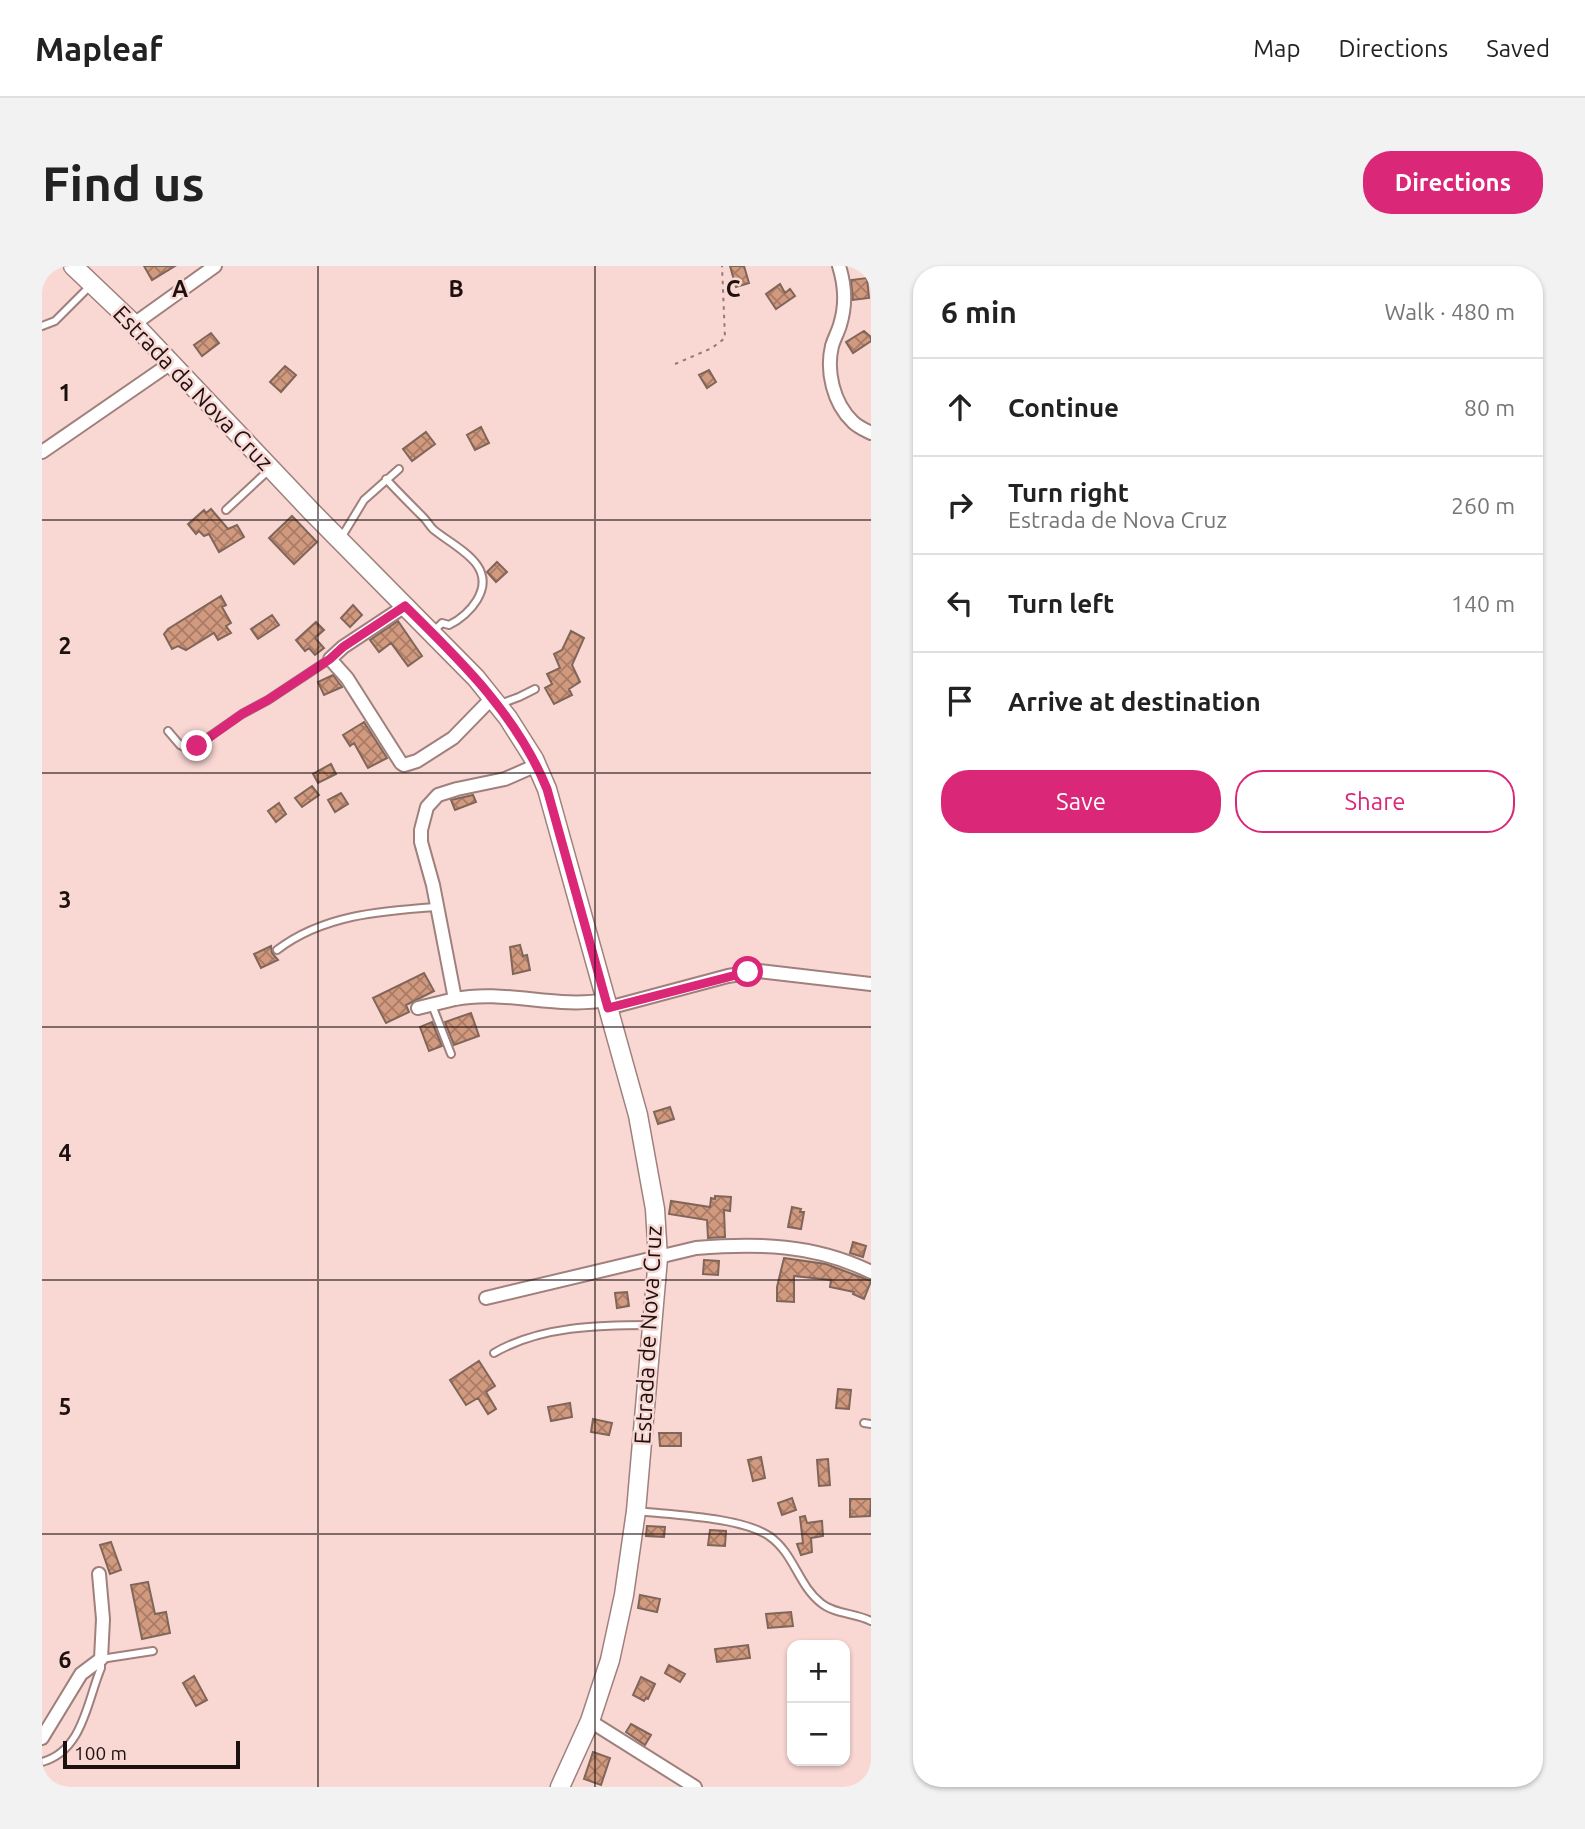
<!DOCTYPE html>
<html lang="en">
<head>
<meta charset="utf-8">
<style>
	body { margin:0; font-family:Ubuntu,sans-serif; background:#f2f2f2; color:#222 }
	.controls { position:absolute; right:21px; bottom:21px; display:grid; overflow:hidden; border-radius:14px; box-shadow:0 2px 5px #0004 }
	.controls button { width:63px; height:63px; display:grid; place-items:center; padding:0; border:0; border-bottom:2px solid #e0e0e0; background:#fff; color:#222; font:35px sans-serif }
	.scale { position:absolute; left:21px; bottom:18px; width:177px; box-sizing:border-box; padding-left:7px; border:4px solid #1d1110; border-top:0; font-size:19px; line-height:24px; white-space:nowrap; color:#1d1110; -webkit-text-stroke:5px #f9d7d3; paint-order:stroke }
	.stop { position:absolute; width:21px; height:21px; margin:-16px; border:5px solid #db2777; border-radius:50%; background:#fff }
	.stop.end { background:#db2777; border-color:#fff; box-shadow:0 2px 7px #0008 }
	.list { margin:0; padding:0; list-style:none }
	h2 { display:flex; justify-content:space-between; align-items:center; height:91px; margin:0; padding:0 28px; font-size:30px }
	h2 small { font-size:23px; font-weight:400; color:#767676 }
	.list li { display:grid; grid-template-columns:46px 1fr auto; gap:21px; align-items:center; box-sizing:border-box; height:98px; padding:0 28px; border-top:2px solid #e0e0e0 }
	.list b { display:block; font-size:26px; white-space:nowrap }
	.list p { margin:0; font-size:23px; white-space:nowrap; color:#767676 }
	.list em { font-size:23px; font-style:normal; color:#767676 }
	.actions { display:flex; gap:14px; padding:21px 28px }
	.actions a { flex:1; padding:16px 0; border:2px solid #db2777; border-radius:28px; text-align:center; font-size:24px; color:#db2777 }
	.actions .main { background:#db2777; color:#fff }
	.icon { flex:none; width:38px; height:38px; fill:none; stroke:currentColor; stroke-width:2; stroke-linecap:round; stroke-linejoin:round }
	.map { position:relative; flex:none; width:829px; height:1521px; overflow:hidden; border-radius:28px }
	header { display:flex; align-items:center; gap:42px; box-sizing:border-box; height:98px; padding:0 35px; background:#fff; border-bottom:2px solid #e0e0e0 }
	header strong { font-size:33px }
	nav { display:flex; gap:38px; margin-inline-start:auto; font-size:24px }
	.intro { display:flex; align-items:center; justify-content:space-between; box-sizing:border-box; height:168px; padding:0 42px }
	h1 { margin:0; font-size:49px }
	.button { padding:18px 32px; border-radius:28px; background:#db2777; color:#fff; font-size:24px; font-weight:700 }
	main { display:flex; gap:42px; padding:0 42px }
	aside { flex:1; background:#fff; border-radius:28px; box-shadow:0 2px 5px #0004 }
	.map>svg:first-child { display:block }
	.building { fill:url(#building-cross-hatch); stroke:#806659; stroke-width:2 }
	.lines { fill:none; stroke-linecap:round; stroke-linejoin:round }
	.lane-casing { stroke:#9f807c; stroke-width:10 }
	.street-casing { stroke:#9f807c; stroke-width:16 }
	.secondary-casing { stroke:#9f807c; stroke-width:21 }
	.path { stroke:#927a77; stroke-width:2; stroke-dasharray:3.5 5; stroke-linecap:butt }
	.lane { stroke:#fff; stroke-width:6 }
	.street { stroke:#fff; stroke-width:12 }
	.secondary { stroke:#fff; stroke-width:18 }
	.route { stroke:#db2777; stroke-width:9 }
	.grid { fill:none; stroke:#1d1110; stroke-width:2; stroke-opacity:0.55 }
	.labels { text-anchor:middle; stroke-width:5; stroke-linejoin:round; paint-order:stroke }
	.street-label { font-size:23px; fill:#1d1110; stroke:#f9d7d3 }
	.grid-label { font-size:23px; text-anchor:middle; font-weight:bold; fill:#1d1110; stroke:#f9d7d3; stroke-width:5; stroke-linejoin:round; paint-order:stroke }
</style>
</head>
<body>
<header>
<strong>Mapleaf</strong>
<nav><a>Map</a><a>Directions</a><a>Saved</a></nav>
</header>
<div class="intro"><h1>Find us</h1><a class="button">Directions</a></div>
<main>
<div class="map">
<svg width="829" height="1521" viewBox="0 0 829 1521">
	<defs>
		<pattern id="building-cross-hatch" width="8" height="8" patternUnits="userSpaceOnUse" patternTransform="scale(1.75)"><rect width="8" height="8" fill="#d1997e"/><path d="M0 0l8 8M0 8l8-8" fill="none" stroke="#a97b66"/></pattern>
	</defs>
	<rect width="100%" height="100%" fill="#f9d7d3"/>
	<path class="building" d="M102,0H133L110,14Z
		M688,0H702L707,17L694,21Z
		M825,12L827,32L811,34L809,14Z
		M738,18L743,27L748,23L753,30L734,43L724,28Z
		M822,65L829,71V75L811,87L804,76Z
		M169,67L177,77L160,90L152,79Z
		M243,100L254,109L239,126L228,116Z
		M667,104L674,116L665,122L657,109Z
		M439,161L447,177L433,184L425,169Z
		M384,166L393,178L370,195L361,183Z
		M169,243L186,263L195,259L202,271L177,286L167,268L162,270L157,265L154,268L146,258L162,244L164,247Z
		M250,250L275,276L252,298L227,272Z
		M455,296L465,306L454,316L445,306Z
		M179,330L184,339L180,341L189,357L184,360L189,367L176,374L172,367L144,384L136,380L130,383L122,368L126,363Z
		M311,339L320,349L308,361L299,352Z
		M230,349L237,359L216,373L209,363Z
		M356,355L380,390L366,400L349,377L337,386L328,374Z
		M274,356L282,364L273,372L282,382L273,389L267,382L263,385L254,374Z
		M529,365L542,372L530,399L538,416L527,423L530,429L512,438L503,422L510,418L505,408L518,402L512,388L520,384Z
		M291,409L300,421L282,429L276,416Z
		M322,456L345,492L326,502L312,477L308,480L301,469Z
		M289,498L294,508L276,517L271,508Z
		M270,520L277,529L260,541L253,532Z
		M299,527L306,538L293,546L286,534Z
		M431,529L434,536L413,544L409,534Z
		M237,537L244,548L234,556L226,545Z
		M478,679L481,690L485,689L488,704L471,708L468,681Z
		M229,680L230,687L236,694L219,702L212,688Z
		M382,707L392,725L364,739L367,746L344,757L331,732Z
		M429,747L437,770L412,779L403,756Z
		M390,756L400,780L387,785L378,761Z
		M628,841L632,853L616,858L612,846Z
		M673,930L689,931L688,945L682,944L683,971L666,972L665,954L627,948L629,935L668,941L669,932L673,933Z
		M750,941L759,943L758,946H762L759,963L746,961Z
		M811,976L824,980L821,991L808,987Z
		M742,992L784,998L829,1015L822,1033L811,1028L812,1026L788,1021L789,1014L752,1010V1036L735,1035V1021Z
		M662,994L677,995L676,1009L661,1008Z
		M585,1026L587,1040L575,1042L573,1027Z
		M437,1095L453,1120L444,1126L454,1143L446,1148L436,1132L424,1139L408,1114Z
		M796,1123L809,1124L807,1143L794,1142Z
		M528,1137L530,1151L509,1155L506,1141Z
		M551,1153L570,1157L567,1169L549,1166Z
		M617,1167H639V1180H618Z
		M719,1191L723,1212L711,1215L706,1194Z
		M786,1193L788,1219L777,1220L775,1194Z
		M750,1232L754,1244L740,1249L736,1237Z
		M808,1233H829L828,1250L808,1251Z
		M763,1250L765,1257L780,1255L781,1270L769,1272L770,1286L759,1289L755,1278L761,1277L758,1251Z
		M605,1260L623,1261L622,1271L604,1270Z
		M668,1264L684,1265L683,1280L666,1279Z
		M69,1276L79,1304L68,1308L58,1279Z
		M106,1316L113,1348L124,1346L128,1367L100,1373L89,1319Z
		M598,1329L618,1333L615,1346L596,1342Z
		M749,1346L751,1360L726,1362L724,1348Z
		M706,1379L708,1392L675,1396L673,1383Z
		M627,1399L643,1408L638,1416L623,1407Z
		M152,1410L165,1434L154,1440L141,1417Z
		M599,1411L613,1418L606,1433L604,1432L602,1435L591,1429Z
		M589,1458L609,1469L603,1479L584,1466Z
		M551,1486L568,1492L559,1519L542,1513Z"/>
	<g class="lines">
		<defs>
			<path id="lane" d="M0,60L13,55L48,20
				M344,213C356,226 369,239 382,252C386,256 388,261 392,264C414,282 456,299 435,334C429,344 418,354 407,359L400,357L392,365
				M184,244L227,204
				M299,272L322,234L357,203
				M458,438L477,431L493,423
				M126,465L138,479L148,484L200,448L226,434L288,393
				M235,684C281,649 338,645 394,641
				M390,739L409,788
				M452,1087C498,1060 557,1059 609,1059
				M822,1157L829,1158
				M595,1245C630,1249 699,1251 727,1270C752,1287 756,1319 779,1337C792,1348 814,1347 829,1355
				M0,1496C41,1485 45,1435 59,1402V1393L111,1385"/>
			<path id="street" d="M797,0C803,19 804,40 798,59C796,66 792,73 790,80C784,105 791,137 811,156C816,161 823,164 829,167
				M92,58L173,0
				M0,186L129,97
				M363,340L301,381L288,393L305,412L359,497L362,499L375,495L411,472L450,432
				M495,499L463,513L415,523L396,529L385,541L379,564V576L391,619L413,733C462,723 514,743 564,734
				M376,742L413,733
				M566,742L686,710L717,705L829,718
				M444,1032L654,982C715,977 773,978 829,1006
				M548,1455L653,1521
				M0,1472L39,1408L59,1393L61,1353L57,1308"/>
			<path id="secondary" d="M31,0L92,58L269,245L434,412L466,452L492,493L505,523L596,849L613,943L616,992L594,1245L582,1329L568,1394L548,1455L518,1521"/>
		</defs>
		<use href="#lane" class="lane-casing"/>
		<use href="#street" class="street-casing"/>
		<use href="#secondary" class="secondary-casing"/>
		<path class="path" d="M633,98L670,82L683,72L680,0"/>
		<use href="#lane" class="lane"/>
		<use href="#street" class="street"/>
		<use href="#secondary" class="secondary"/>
	</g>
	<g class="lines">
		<path class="route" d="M155,480L200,448L226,434L288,393L301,381L363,340C419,395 475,449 505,523L566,742L706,706"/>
	</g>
	<path class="grid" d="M276,0V1521M553,0V1521M0,254H829M0,507H829M0,761H829M0,1014H829M0,1268H829"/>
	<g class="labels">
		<g class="street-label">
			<text transform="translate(151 122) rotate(46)" y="8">Estrada da Nova Cruz</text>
			<text transform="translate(606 1069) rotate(-87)" y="8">Estrada de Nova Cruz</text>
		</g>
	</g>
	<g class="grid-label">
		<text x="138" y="31">A</text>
		<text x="414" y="31">B</text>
		<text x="691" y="31">C</text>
		<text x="23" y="135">1</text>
		<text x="23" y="388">2</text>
		<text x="23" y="642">3</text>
		<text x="23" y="895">4</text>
		<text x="23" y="1149">5</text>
		<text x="23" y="1402">6</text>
	</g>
</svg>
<div class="controls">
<button>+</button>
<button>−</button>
</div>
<div class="scale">100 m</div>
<div class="stop" style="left:706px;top:706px"></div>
<div class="stop end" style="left:155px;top:480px"></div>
</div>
<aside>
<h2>6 min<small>Walk · 480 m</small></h2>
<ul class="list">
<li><svg class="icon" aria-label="ahead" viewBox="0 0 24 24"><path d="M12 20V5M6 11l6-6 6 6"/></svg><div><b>Continue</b></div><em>80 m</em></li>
<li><svg class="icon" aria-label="right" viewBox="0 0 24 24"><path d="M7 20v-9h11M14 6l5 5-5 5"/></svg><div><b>Turn right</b><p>Estrada de Nova Cruz</p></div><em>260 m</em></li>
<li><svg class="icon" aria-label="left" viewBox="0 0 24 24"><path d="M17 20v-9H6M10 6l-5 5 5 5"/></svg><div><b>Turn left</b></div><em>140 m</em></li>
<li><svg class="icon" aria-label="arrive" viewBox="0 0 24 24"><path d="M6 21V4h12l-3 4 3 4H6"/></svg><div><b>Arrive at destination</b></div></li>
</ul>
<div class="actions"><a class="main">Save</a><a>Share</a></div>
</aside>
</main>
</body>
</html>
